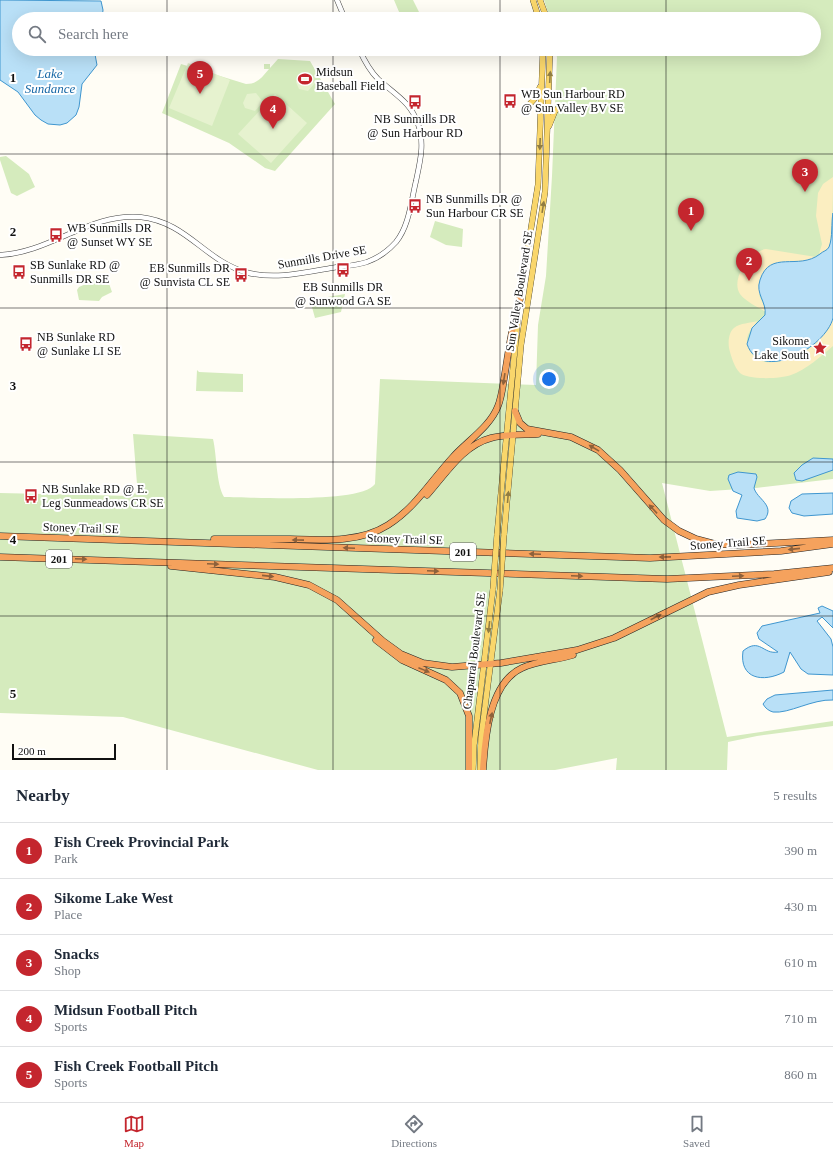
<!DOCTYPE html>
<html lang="en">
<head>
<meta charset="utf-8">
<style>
	body { margin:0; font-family:"Times New Roman",serif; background:#f6f6f7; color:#1f2937 }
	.scale { position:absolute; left:12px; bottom:10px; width:104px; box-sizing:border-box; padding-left:4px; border:2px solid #111; border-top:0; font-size:11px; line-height:14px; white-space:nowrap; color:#111; -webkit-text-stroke:3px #fff; paint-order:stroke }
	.you { position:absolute; left:549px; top:379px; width:14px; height:14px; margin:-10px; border:3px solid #fff; border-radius:50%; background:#1a73e8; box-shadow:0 0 0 6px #1a73e833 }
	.badge { display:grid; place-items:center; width:26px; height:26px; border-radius:50%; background:#c4262e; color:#fff; font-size:13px; font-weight:700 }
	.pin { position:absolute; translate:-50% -33px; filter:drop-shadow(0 1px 2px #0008) }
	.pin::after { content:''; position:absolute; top:21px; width:14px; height:12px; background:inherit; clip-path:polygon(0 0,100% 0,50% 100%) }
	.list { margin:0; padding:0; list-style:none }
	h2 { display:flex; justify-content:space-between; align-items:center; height:52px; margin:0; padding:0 16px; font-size:17px }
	h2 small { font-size:13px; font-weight:400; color:#747a83 }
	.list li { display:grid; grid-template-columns:26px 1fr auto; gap:12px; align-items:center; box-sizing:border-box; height:56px; padding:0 16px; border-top:1px solid #e0e1e3 }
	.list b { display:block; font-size:15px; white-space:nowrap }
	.list p { margin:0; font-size:13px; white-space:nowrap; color:#747a83 }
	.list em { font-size:13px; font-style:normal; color:#747a83 }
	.icon { flex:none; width:22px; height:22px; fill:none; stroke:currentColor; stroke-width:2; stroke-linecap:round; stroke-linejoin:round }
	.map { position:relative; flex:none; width:833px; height:770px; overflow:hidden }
	.search { position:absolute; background:#fff; box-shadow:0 4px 16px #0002; left:12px; right:12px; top:12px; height:44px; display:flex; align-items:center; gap:10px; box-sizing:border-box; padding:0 14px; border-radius:22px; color:#747a83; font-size:15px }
	.sheet { height:332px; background:#fff }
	nav { display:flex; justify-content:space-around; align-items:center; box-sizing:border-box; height:56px; border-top:1px solid #e0e1e3; background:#fff; font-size:11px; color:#747a83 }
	nav a { display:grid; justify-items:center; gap:2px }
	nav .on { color:#c4262e }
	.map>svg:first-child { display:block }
	.green { fill:#d5ebbd }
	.sand { fill:#fbeec1 }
	.pitch { fill:#e6f2cf }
	.water { fill:#b9e0f7; stroke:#3f96cf }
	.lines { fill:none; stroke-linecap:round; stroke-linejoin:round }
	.minor-casing { stroke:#444; stroke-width:5.5 }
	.major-casing { stroke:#222; stroke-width:6 }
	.highway-casing { stroke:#222; stroke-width:7 }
	.minor { stroke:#fff; stroke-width:4.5 }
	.major { stroke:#f9d66b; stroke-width:5.5 }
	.highway { stroke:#f5a25d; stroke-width:6 }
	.major-bridge-casing { stroke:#222; stroke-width:6; stroke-linecap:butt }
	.major-bridge { stroke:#f9d66b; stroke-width:5.5 }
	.oneway { fill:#917d42 }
	.oneway2 { fill:#8e613b }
	.grid { fill:none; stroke:#111; stroke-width:1; stroke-opacity:0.55 }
	.labels { text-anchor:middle; stroke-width:4; stroke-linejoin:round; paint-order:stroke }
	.shield { fill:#fff; stroke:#585858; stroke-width:1 }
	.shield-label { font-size:11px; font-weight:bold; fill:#111 }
	.poi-label { font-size:12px; fill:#111; stroke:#fff; text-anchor:start }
	.street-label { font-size:12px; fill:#111; stroke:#fff }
	.water-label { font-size:13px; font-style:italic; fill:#1768a6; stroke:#fff }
	.grid-label { font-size:13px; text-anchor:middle; font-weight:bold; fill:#111; stroke:#fff; stroke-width:4; stroke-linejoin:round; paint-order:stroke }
</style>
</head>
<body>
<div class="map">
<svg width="833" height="770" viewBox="0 0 833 770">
	<rect width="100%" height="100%" fill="#fffdf5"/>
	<path class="green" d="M394,0H413L422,18L402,19Z
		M544,0H833V479L756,488L710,491L662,483L727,737L833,721V726L757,736L728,742L727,770H616L617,758L555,770H318L123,717L0,713V493L132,496L137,491V484L133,434L213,439C217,456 216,483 224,497C250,497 361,504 375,484L380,379L536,385L538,325L546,276L552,176L557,57L554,49H814V19H550Z
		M278,59L310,61L335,104L275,171L265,168L229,143L162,113L181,64L246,84C258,84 262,77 269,69H264V64H270V68Z
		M6,156L29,174L35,187L17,196L11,193L0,160V157Z
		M435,221L463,229L462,247L446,245L430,237Z
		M106,275L112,292L102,297L99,301L79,300L77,290L79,287Z
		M345,294L341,312L315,318L310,300Z
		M197,370L199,372L243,374V392L196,391Z"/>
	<path class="sand" d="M833,177C833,192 833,236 829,247C827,250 822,252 819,254L822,244L816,216L818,193L823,184Z
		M766,249L816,257L810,261L793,262L759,295L765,307L766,312C758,307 746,302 740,294C730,279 750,251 766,249Z
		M833,318V346C821,356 806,370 791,375C780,379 748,380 740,373C734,367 731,356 729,348C728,341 729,332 734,328C740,323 751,323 757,321C754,327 748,331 747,339C747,344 749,350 752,354C771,379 827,342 833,318Z"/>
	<path class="pitch" d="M188,63L230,80L212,126L169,108Z
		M310,73L314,84L308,91L299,89L296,82L299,75Z
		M256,93L263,102L255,111L245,108L243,103L247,94Z
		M275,94L307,123L271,163L238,134Z"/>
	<path class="water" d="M0,0L101,1L103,10L102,19H19V49H94L97,65L82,84L79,107L76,115L67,123L60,125L48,124L41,120L35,115L18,92L0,80Z
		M833,213V318C826,347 761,384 747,344L752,328L765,315C767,302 755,294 760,280C770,249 798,271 820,254C823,251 827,251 829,247C833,237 831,223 833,213Z
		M813,458L833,459V470L802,481L796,480L794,473L802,465Z
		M738,472L756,474L757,477L754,488C757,499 775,505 765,519L757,521L737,518L736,511L742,495L733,491L728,479L729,475Z
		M833,493V514L804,516L792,513L789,508L791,501L802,494Z
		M822,606L833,611V628L822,617L817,621L831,639L833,647V675L808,674L801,669L790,652L784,672C763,683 739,679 743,651C760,637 763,655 778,652L759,639L757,633L762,626L820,613L818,608Z
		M833,690V700C812,699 789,714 773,712C769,711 765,708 763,704L767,699L775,695Z"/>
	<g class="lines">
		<defs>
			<path id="minor" d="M337,0L345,19
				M0,255C50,253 89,213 140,217C187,222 203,259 245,272C273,280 303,273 331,268C343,266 355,266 367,262C378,258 388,251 396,242C409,226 411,202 416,181C420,162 425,143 418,124C411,102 394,94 378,79C369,70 364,60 359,49"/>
			<path id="major" d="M533,0L539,19
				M540,0L547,19
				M529,105L536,97L540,87
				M549,126L555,111L561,106
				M519,303L538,185L543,49
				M497,535L518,316
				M504,535L521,345L545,192L550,49
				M473,770L474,745L493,589
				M480,770L481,738L500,590"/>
			<path id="highway" d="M515,411L520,423L527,429L571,437L598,450L620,470L664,520L679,531L696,539L715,544L737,545L833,540
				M427,495C445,475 463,445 491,438C506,434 523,435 538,434
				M0,536L650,558L781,551L833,544
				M214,539C240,539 265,539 290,539C322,540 360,543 388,525C415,508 431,481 452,458C467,441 490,427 498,406C502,396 503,384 505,373C509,349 512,323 520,299
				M0,557L667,579L774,574L833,568
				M171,566L275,577L309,585L337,600L383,641L401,654L423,663L452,667L501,663L577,650L614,638L708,592L739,585L829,572
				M376,640L402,660L446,680L460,693L469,716V770
				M483,770C485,738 489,683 522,668C537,661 556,660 573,655"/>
		</defs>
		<use href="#minor" class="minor-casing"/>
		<use href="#major" class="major-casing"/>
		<use href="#highway" class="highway-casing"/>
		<use href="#minor" class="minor"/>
		<use href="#major" class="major"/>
		<use href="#highway" class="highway"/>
		<defs>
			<path id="major-bridge" d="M493,589L497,535
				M500,590L504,535"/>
		</defs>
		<use href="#major-bridge" class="major-bridge-casing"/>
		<use href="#major-bridge" class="major-bridge"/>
	</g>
	<defs><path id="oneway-solid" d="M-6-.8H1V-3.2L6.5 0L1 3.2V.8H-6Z"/></defs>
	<g class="oneway">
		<use href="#oneway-solid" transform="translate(550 77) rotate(-87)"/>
		<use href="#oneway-solid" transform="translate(540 144) rotate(92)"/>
		<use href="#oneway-solid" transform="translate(543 207) rotate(-81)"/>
		<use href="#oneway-solid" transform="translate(508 497) rotate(-85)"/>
		<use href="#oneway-solid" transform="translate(489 627) rotate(96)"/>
	</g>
	<g class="oneway2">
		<use href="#oneway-solid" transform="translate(504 379) rotate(99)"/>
		<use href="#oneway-solid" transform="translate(594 448) rotate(-149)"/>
		<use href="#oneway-solid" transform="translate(653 509) rotate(-133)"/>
		<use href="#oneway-solid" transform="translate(298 540) rotate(-179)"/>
		<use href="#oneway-solid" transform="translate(349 548) rotate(-178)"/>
		<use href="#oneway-solid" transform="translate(794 549) rotate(174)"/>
		<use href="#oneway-solid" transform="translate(535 554) rotate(-178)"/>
		<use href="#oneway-solid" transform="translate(665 557) rotate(179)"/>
		<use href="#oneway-solid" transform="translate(81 559) rotate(2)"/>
		<use href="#oneway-solid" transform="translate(213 564) rotate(2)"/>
		<use href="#oneway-solid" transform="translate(433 571) rotate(2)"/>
		<use href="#oneway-solid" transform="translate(268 576) rotate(6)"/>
		<use href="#oneway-solid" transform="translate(577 576) rotate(2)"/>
		<use href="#oneway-solid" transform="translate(738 576) rotate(-3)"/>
		<use href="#oneway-solid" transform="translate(656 617) rotate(-27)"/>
		<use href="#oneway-solid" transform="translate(424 670) rotate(22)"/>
		<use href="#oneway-solid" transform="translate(491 718) rotate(-78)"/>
	</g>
	<path class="grid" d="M167,0V19M333,0V19M500,0V19M666,0V19M167,49V770M333,49V770M500,49V770M666,49V770M0,154H833M0,308H833M0,462H833M0,616H833"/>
	<defs>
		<symbol id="stadium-bare" viewBox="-9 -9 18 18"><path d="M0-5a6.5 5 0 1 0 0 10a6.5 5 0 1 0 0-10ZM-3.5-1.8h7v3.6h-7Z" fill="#c4262e" stroke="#fff" stroke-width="2.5" paint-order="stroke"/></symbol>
		<symbol id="bus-bare" viewBox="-9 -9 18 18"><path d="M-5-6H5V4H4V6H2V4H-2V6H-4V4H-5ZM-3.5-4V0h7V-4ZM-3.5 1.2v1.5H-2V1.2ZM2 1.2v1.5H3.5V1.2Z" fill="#c4262e" stroke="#fff" stroke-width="2.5" paint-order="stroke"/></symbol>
		<symbol id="sight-bare" viewBox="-9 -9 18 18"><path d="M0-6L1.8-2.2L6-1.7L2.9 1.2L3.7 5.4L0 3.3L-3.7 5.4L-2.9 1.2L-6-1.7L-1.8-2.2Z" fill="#c4262e" stroke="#fff" stroke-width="2.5" paint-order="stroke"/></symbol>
	</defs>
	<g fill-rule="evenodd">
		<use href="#stadium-bare" x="295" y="69" width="20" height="20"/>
		<use href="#bus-bare" x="500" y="91" width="20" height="20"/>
		<use href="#bus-bare" x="405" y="92" width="20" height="20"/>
		<use href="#bus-bare" x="405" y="196" width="20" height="20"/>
		<use href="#bus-bare" x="46" y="225" width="20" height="20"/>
		<use href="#bus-bare" x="333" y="260" width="20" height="20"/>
		<use href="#bus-bare" x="9" y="262" width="20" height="20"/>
		<use href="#bus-bare" x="231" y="265" width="20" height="20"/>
		<use href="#bus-bare" x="16" y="334" width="20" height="20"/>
		<use href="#sight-bare" x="810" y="338" width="20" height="20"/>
		<use href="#bus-bare" x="21" y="486" width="20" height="20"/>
	</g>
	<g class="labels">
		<g class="shield">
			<rect x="450" y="543" width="26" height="18" rx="3"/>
			<rect x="46" y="550" width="26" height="18" rx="3"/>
		</g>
		<g class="shield-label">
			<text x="463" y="556">201</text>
			<text x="59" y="563">201</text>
		</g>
		<g class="poi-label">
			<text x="316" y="76">Midsun<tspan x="316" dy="14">Baseball Field</tspan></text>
			<text x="521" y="98">WB Sun Harbour RD<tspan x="521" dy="14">@ Sun Valley BV SE</tspan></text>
			<text x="415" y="123" text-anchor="middle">NB Sunmills DR<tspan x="415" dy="14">@ Sun Harbour RD</tspan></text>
			<text x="426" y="203">NB Sunmills DR @<tspan x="426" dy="14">Sun Harbour CR SE</tspan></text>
			<text x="67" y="232">WB Sunmills DR<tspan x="67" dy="14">@ Sunset WY SE</tspan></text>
			<text x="30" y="269">SB Sunlake RD @<tspan x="30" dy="14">Sunmills DR SE</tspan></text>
			<text x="230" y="272" text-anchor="end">EB Sunmills DR<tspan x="230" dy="14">@ Sunvista CL SE</tspan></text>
			<text x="343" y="291" text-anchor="middle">EB Sunmills DR<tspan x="343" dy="14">@ Sunwood GA SE</tspan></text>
			<text x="37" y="341">NB Sunlake RD<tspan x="37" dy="14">@ Sunlake LI SE</tspan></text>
			<text x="809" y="345" text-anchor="end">Sikome<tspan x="809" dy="14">Lake South</tspan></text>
			<text x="42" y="493">NB Sunlake RD @ E.<tspan x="42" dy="14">Leg Sunmeadows CR SE</tspan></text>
		</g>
		<g class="street-label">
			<text transform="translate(322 257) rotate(-10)" y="4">Sunmills Drive SE</text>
			<text transform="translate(519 291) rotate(-81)" y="4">Sun Valley Boulevard SE</text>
			<text transform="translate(81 528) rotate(2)" y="4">Stoney Trail SE</text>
			<text transform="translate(405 539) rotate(2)" y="4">Stoney Trail SE</text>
			<text transform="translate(728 543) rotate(-4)" y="4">Stoney Trail SE</text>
			<text transform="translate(474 651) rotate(-83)" y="4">Chaparral Boulevard SE</text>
		</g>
		<g class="water-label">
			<text x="50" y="78">Lake<tspan x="50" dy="15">Sundance</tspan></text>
		</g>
	</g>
	<g class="grid-label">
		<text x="13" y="82">1</text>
		<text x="13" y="236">2</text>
		<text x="13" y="390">3</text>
		<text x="13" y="544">4</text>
		<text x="13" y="698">5</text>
	</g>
</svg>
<div class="scale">200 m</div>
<div class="you"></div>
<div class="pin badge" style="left:691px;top:231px">1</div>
<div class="pin badge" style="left:749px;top:281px">2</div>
<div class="pin badge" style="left:805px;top:192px">3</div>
<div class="pin badge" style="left:273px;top:129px">4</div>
<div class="pin badge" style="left:200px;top:94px">5</div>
<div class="search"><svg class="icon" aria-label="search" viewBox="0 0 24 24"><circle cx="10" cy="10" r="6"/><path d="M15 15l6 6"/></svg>Search here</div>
</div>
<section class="sheet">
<h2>Nearby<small>5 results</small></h2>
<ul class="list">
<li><span class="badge">1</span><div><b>Fish Creek Provincial Park</b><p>Park</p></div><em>390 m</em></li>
<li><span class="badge">2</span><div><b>Sikome Lake West</b><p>Place</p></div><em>430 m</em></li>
<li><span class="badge">3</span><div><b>Snacks</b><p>Shop</p></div><em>610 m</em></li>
<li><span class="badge">4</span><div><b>Midsun Football Pitch</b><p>Sports</p></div><em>710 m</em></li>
<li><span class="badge">5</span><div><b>Fish Creek Football Pitch</b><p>Sports</p></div><em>860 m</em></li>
</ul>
</section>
<nav>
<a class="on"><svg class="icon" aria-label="map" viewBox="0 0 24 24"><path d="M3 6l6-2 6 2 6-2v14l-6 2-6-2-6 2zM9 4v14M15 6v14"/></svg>Map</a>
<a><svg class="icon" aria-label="directions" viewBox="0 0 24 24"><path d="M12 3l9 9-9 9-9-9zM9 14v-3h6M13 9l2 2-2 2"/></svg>Directions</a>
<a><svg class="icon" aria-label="saved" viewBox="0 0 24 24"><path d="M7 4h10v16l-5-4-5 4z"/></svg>Saved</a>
</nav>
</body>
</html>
